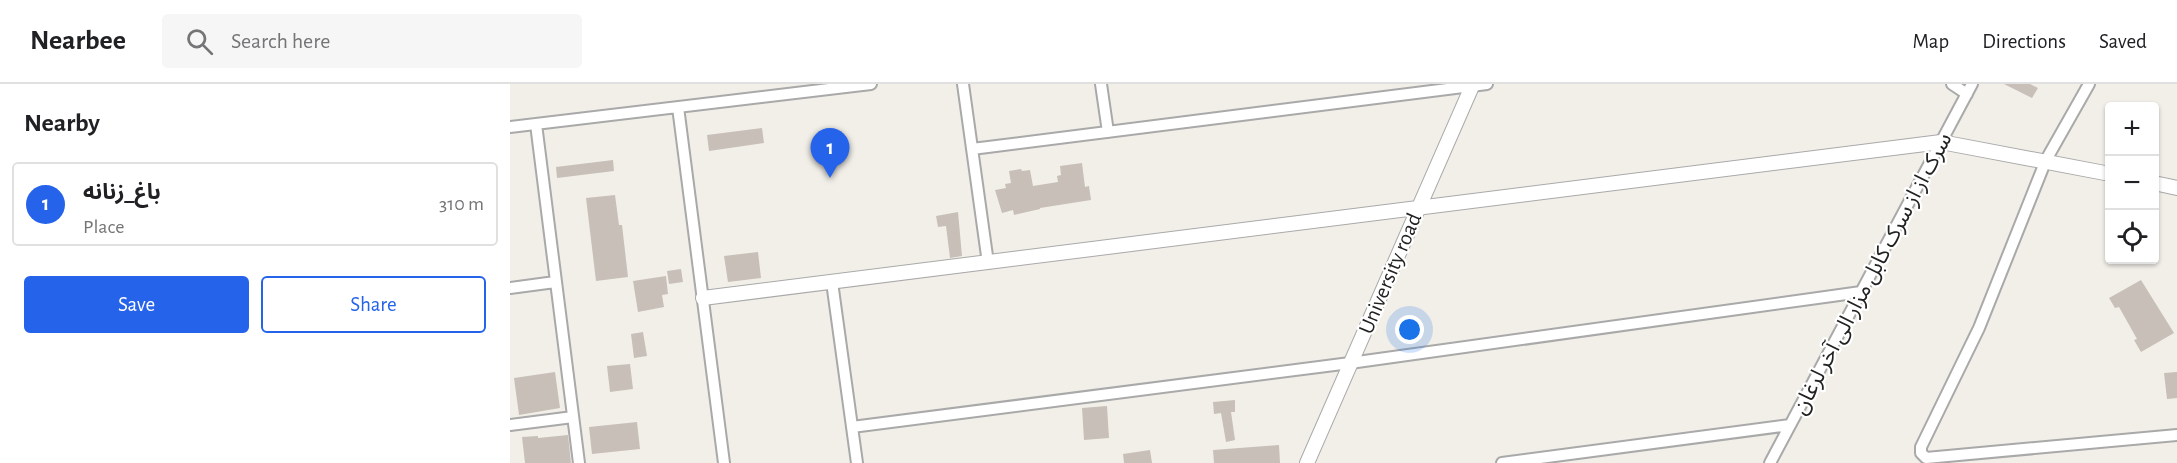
<!DOCTYPE html>
<html lang="en">
<head>
<meta charset="utf-8">
<style>
	body { margin:0; font-family:"Alegreya Sans","Noto Sans Arabic",sans-serif; background:#f6f6f6; color:#202124 }
	.controls { position:absolute; right:18px; top:18px; display:grid; overflow:hidden; border-radius:6px; box-shadow:0 2px 4px #0004 }
	.controls button { width:54px; height:54px; display:grid; place-items:center; padding:0; border:0; border-bottom:2px solid #e0e0e0; background:#fff; color:#202124; font:30px sans-serif }
	.you { position:absolute; left:900px; top:246px; width:21px; height:21px; margin:-15px; border:4px solid #fff; border-radius:50%; background:#1a73e8; box-shadow:0 0 0 9px #1a73e833 }
	.badge { display:grid; place-items:center; width:39px; height:39px; border-radius:50%; background:#2563eb; color:#fff; font-size:20px; font-weight:700 }
	.pin { position:absolute; translate:-50% -50px; filter:drop-shadow(0 2px 3px #0008) }
	.pin::after { content:''; position:absolute; top:32px; width:21px; height:18px; background:inherit; clip-path:polygon(0 0,100% 0,50% 100%) }
	.list { margin:0; padding:0; list-style:none }
	h2 { display:flex; justify-content:space-between; align-items:center; height:78px; margin:0; padding:0 24px; font-size:26px }
	h2 small { font-size:20px; font-weight:400; color:#757577 }
	.list li { display:grid; grid-template-columns:39px 1fr auto; gap:18px; align-items:center; box-sizing:border-box; height:84px; margin:0 12px 12px; padding:0 12px; border:2px solid #e0e0e0; border-radius:6px }
	.list b { display:block; font-size:22px; white-space:nowrap }
	.list p { margin:0; font-size:20px; white-space:nowrap; color:#757577 }
	.list em { font-size:20px; font-style:normal; color:#757577 }
	.actions { display:flex; gap:12px; padding:18px 24px }
	.actions a { flex:1; padding:14px 0; border:2px solid #2563eb; border-radius:6px; text-align:center; font-size:21px; color:#2563eb }
	.actions .main { background:#2563eb; color:#fff }
	.icon { flex:none; width:33px; height:33px; fill:none; stroke:currentColor; stroke-width:2; stroke-linecap:round; stroke-linejoin:round }
	.map { position:relative; flex:none; width:1667px; height:379px; overflow:hidden }
	header { display:flex; align-items:center; gap:36px; box-sizing:border-box; height:84px; padding:0 30px; background:#fff; border-bottom:2px solid #e0e0e0 }
	header strong { font-size:28px }
	nav { display:flex; gap:33px; margin-inline-start:auto; font-size:21px }
	.search { width:420px; height:54px; background:#f6f6f6; display:flex; align-items:center; gap:15px; box-sizing:border-box; padding:0 21px; border-radius:6px; color:#757577; font-size:22px }
	main { display:flex }
	aside { flex:1; background:#fff }
	.map>svg:first-child { display:block }
	.building { fill:#c7bfb8 }
	.lines { fill:none; stroke-linecap:round; stroke-linejoin:round }
	.minor-casing { stroke:#a9a9a9; stroke-width:14 }
	.tertiary-casing { stroke:#a9a9a9; stroke-width:16 }
	.minor { stroke:#fff; stroke-width:10 }
	.tertiary { stroke:#fff; stroke-width:14 }
	.labels { text-anchor:middle; stroke-width:4.5; stroke-linejoin:round; paint-order:stroke }
	.street-label { font-size:22px; fill:#222; stroke:#fff }
</style>
</head>
<body>
<header>
<strong>Nearbee</strong>
<div class="search"><svg class="icon" aria-label="search" viewBox="0 0 24 24"><circle cx="10" cy="10" r="6"/><path d="M15 15l6 6"/></svg>Search here</div>
<nav><a>Map</a><a>Directions</a><a>Saved</a></nav>
</header>
<main>
<aside>
<h2>Nearby<small></small></h2>
<ul class="list">
<li><span class="badge">1</span><div><b>باغ_زنانه</b><p>Place</p></div><em>310 m</em></li>
</ul>
<div class="actions"><a class="main">Save</a><a>Share</a></div>
</aside>
<div class="map">
<svg width="1667" height="379" viewBox="0 0 1667 379">
	<rect width="100%" height="100%" fill="#f2efe9"/>
	<path class="building" d="M1494,0H1520L1528,4L1522,14Z
		M252,44L254,59L199,67L197,51Z
		M103,76L104,87L47,94L46,83Z
		M572,79L575,103L579,102L581,116L530,124V125L504,131L503,126L492,129L485,106L496,104L495,100L501,99L499,87L511,85L512,87L520,86L523,102L548,98L547,92L551,91L550,82Z
		M105,111L109,141H112L118,193L86,197L76,114Z
		M448,128L452,172L440,174L436,142L428,143L426,132Z
		M248,168L251,194L218,198L214,172Z
		M171,185L173,198L159,200L157,187Z
		M156,192L158,210L152,211L154,223L128,228L123,197Z
		M1631,196L1664,249L1631,268L1624,256L1627,255L1609,223L1605,224L1599,214Z
		M133,248L137,272L124,274L121,250Z
		M120,280L123,305L100,308L97,282Z
		M45,288L50,324L9,331L4,294Z
		M1667,288V314L1657,315L1654,289Z
		M725,316V328H721L725,356L716,358L711,329L704,330L703,318Z
		M597,322L599,354L574,356L572,324Z
		M127,338L130,365L82,370L79,343Z
		M58,351L61,379H15L12,353L28,352V354Z
		M769,361L770,379H704L703,366Z
		M640,366L642,379H614L613,370Z"/>
	<g class="lines">
		<defs>
			<path id="minor" d="M453,0L478,179
				M591,0L598,48
				M1442,0L1457,10
				M1579,0L1536,76L1469,244L1411,363V369L1416,374L1667,351
				M168,23L214,379
				M26,40L69,379
				M0,43L361,0
				M462,65L977,0
				M322,198L347,379
				M0,204L45,198
				M0,341L63,333
				M342,343L840,279L1351,208
				M992,379L1280,341
				M1260,379L1462,0"/>
			<path id="tertiary" d="M1644,99L1667,104
				M193,214L1431,58L1600,90
				M797,379L963,0"/>
		</defs>
		<use href="#minor" class="minor-casing"/>
		<use href="#tertiary" class="tertiary-casing"/>
		<use href="#minor" class="minor"/>
		<use href="#tertiary" class="tertiary"/>
	</g>
	<g class="labels">
		<g class="street-label">
			<text transform="translate(879 189) rotate(-67)" y="8">University road</text>
			<text transform="translate(1361 189) rotate(-62)" y="8">سرک از از سرک کابل مزار الی آخر لرغان</text>
		</g>
	</g>
</svg>
<div class="controls">
<button>+</button>
<button>−</button>
<button><svg class="icon" aria-label="locate" viewBox="0 0 24 24"><circle cx="12" cy="12" r="6"/><path d="M12 2v4M12 18v4M2 12h4M18 12h4"/></svg></button>
</div>
<div class="you"></div>
<div class="pin badge" style="left:320px;top:94px">1</div>
</div>
</main>
</body>
</html>
